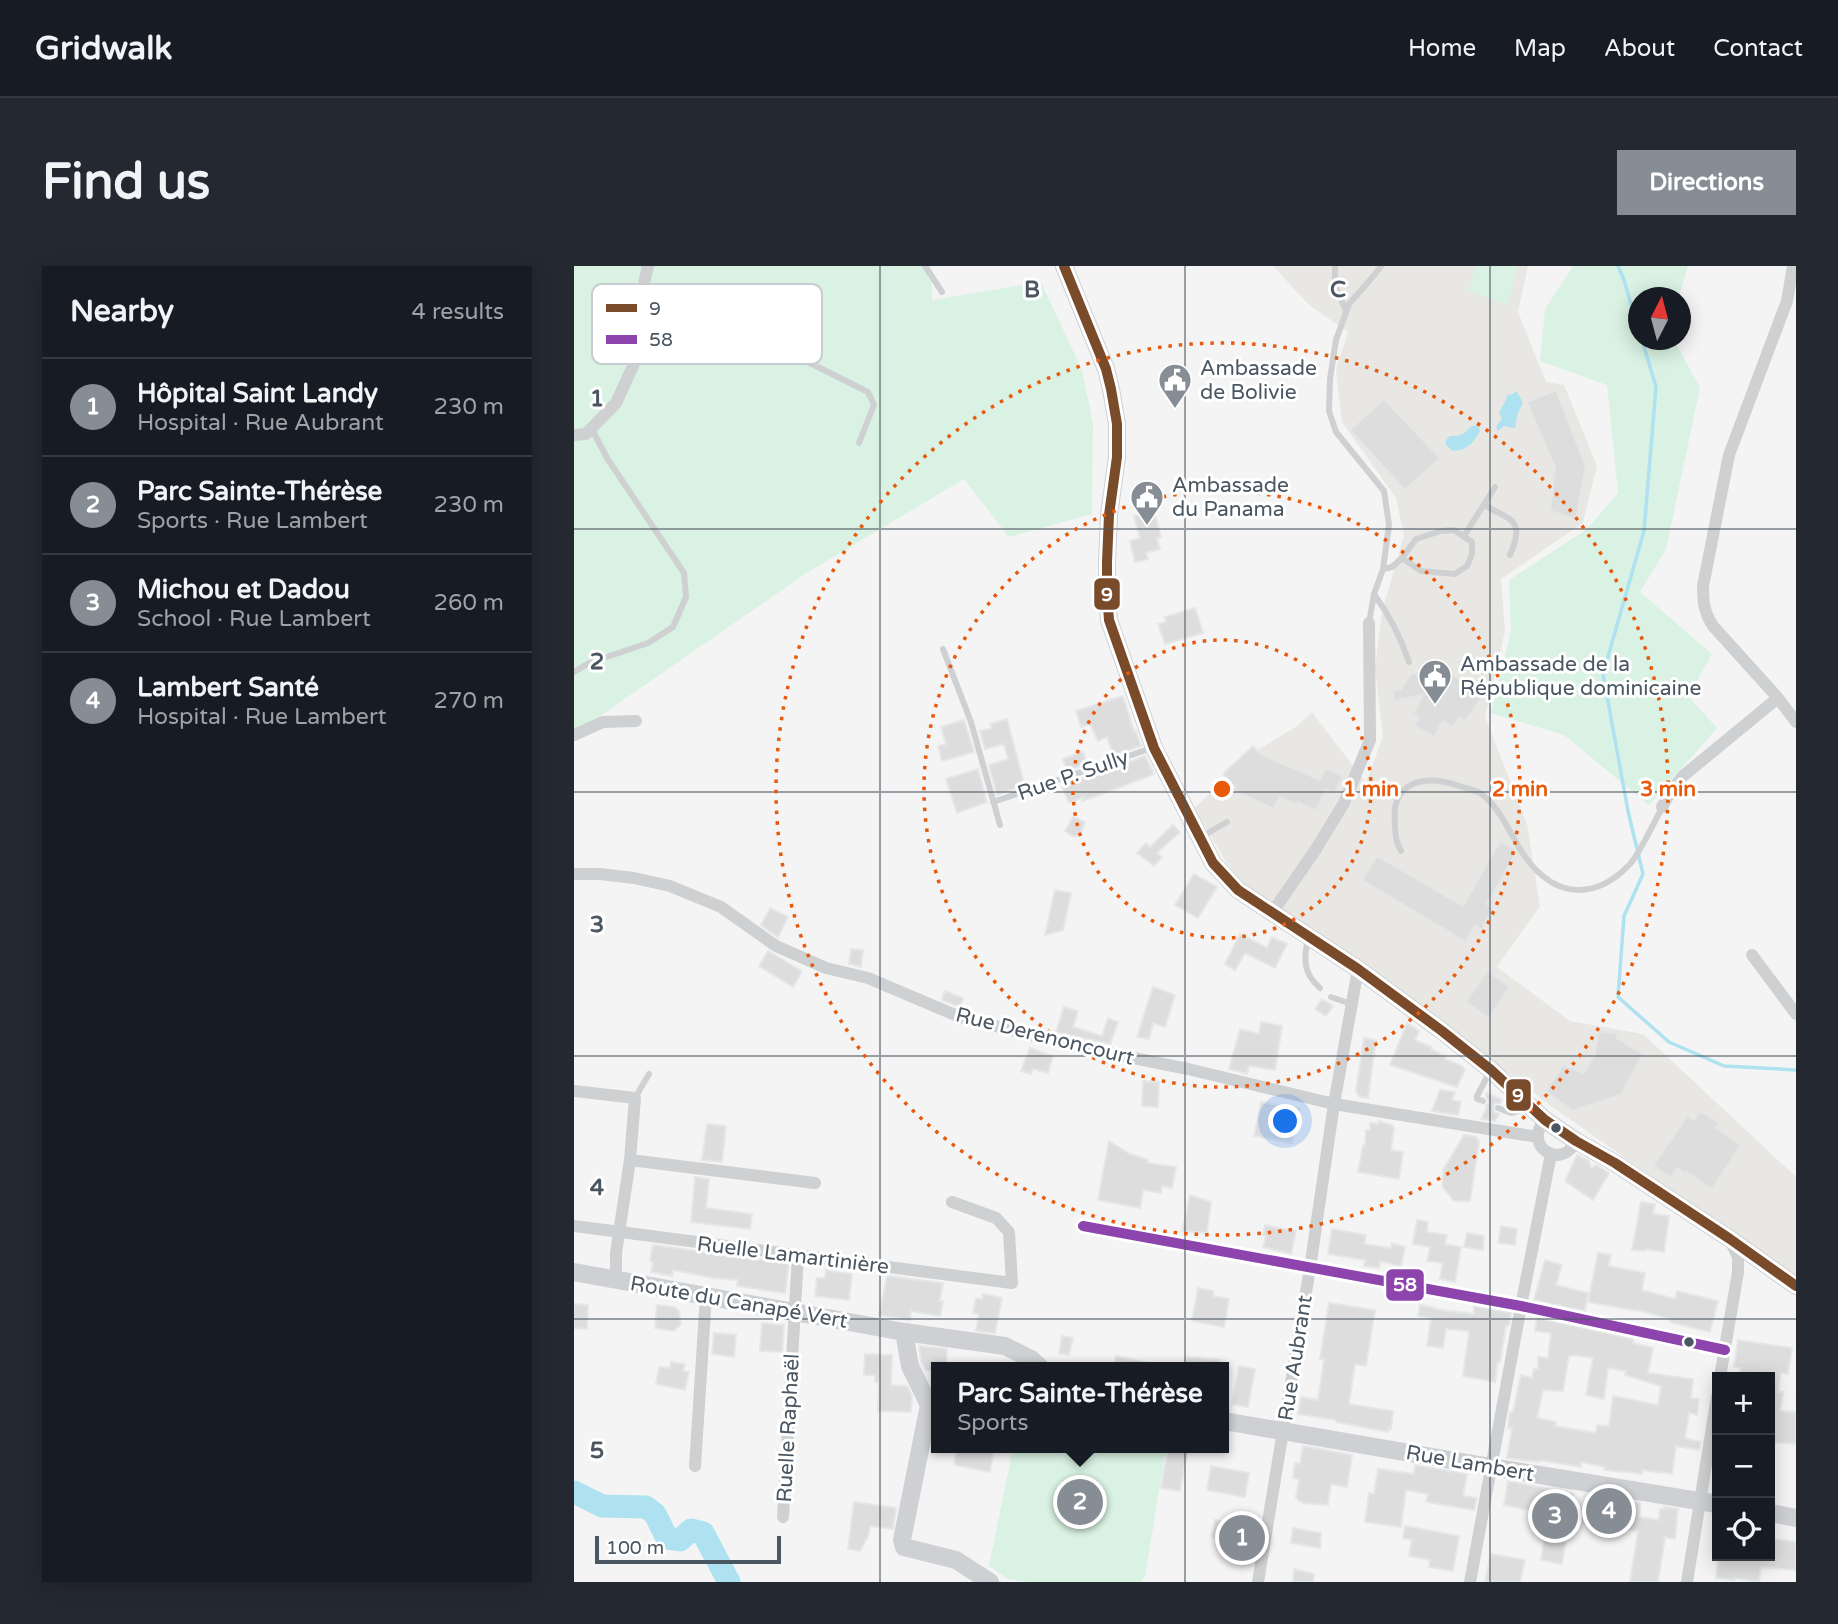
<!DOCTYPE html>
<html lang="en">
<head>
<meta charset="utf-8">
<style>
	body { margin:0; font-family:"Varela Round",sans-serif; background:#242831; color:#f1f3f6 }
	.controls { position:absolute; right:21px; bottom:21px; display:grid; overflow:hidden; border-radius:0px; box-shadow:0 4px 18px #0003 }
	.controls button { width:63px; height:63px; display:grid; place-items:center; padding:0; border:0; border-bottom:2px solid #363941; background:#171b24; color:#f1f3f6; font:35px sans-serif }
	.compass { position:absolute; left:1054px; top:21px; width:63px; height:63px; border-radius:50%; background:#171b24; box-shadow:0 4px 18px #0003; rotate:6deg }
	.scale { position:absolute; left:21px; bottom:18px; width:186px; box-sizing:border-box; padding-left:7px; border:4px solid #4a5661; border-top:0; font-size:19px; line-height:24px; white-space:nowrap; color:#4a5661; -webkit-text-stroke:5px #fff; paint-order:stroke }
	.you { position:absolute; left:712px; top:856px; width:24px; height:24px; margin:-18px; border:5px solid #fff; border-radius:50%; background:#1a73e8; box-shadow:0 0 0 10px #1a73e833 }
	.badge { display:grid; place-items:center; width:46px; height:46px; border-radius:50%; background:#868d94; color:#fff; font-size:23px; font-weight:700 }
	.pin { position:absolute; translate:-50% -50%; border:4px solid #fff; box-shadow:0 2px 7px #0006 }
	.popup { position:absolute; left:357px; top:1096px; width:298px; height:91px; box-sizing:border-box; display:grid; place-content:center; border-radius:0px; background:#171b24; filter:drop-shadow(0 2px 5px #0005); font-size:23px; white-space:nowrap; color:#9ea1a6 }
	.popup b { font-size:26px; color:#f1f3f6 }
	.popup::after { content:''; position:absolute; left:50%; top:100%; margin-left:-14px; border:14px solid transparent; border-top-color:#171b24 }
	.list { margin:0; padding:0; list-style:none }
	h2 { display:flex; justify-content:space-between; align-items:center; height:91px; margin:0; padding:0 28px; font-size:30px }
	h2 small { font-size:23px; font-weight:400; color:#9ea1a6 }
	.list li { display:grid; grid-template-columns:46px 1fr auto; gap:21px; align-items:center; box-sizing:border-box; height:98px; padding:0 28px; border-top:2px solid #363941 }
	.list b { display:block; font-size:26px; white-space:nowrap }
	.list p { margin:0; font-size:23px; white-space:nowrap; color:#9ea1a6 }
	.list em { font-size:23px; font-style:normal; color:#9ea1a6 }
	.icon { flex:none; width:38px; height:38px; fill:none; stroke:currentColor; stroke-width:2; stroke-linecap:round; stroke-linejoin:round }
	.map { position:relative; flex:none; width:1222px; height:1316px; overflow:hidden; border-radius:0px }
	header { display:flex; align-items:center; gap:42px; box-sizing:border-box; height:98px; padding:0 35px; background:#171b24; border-bottom:2px solid #363941 }
	header strong { font-size:33px }
	nav { display:flex; gap:38px; margin-inline-start:auto; font-size:24px }
	.intro { display:flex; align-items:center; justify-content:space-between; box-sizing:border-box; height:168px; padding:0 42px }
	h1 { margin:0; font-size:49px }
	.button { padding:18px 32px; border-radius:0px; background:#868d94; color:#fff; font-size:24px; font-weight:700 }
	main { display:flex; gap:42px; padding:0 42px }
	aside { flex:1; background:#171b24; border-radius:0px; box-shadow:0 4px 18px #0003 }
	.map>svg:first-child { display:block }
	.commercial { fill:#e8e7e3 }
	.green { fill:#d9f2e3 }
	.water { fill:#aee2f0 }
	.lines { fill:none; stroke-linecap:round; stroke-linejoin:round }
	.stream { stroke:#aee2f0; stroke-width:3.5 }
	.river { stroke:#aee2f0; stroke-width:23 }
	.building { fill:#ddddde; stroke:#e5e6e7; stroke-width:2; fill-rule:evenodd }
	.lane { stroke:#ced0d2; stroke-width:6 }
	.street { stroke:#ced0d2; stroke-width:12 }
	.secondary { stroke:#ced0d4; stroke-width:18 }
	.bus-1-casing { stroke:#fff; stroke-width:16 }
	.bus-2-casing { stroke:#fff; stroke-width:16 }
	.bus-1 { stroke:#7a4b2a; stroke-width:10 }
	.bus-2 { stroke:#8e44ad; stroke-width:10 }
	.grid { fill:none; stroke:#4a5661; stroke-width:2; stroke-opacity:0.55 }
	.ring { fill:none; stroke:#e8590c; stroke-width:3.5; stroke-dasharray:3.5 7 }
	.bus-dot { fill:#4a5661; stroke:#fff; stroke-width:2.5 }
	.labels { text-anchor:middle; stroke-width:6; stroke-linejoin:round; paint-order:stroke }
	.poi-label { font-size:21px; fill:#4a5661; stroke:#fff; text-anchor:start }
	.street-label { font-size:21px; fill:#4a5661; stroke:#fff }
	.key { fill:#fff; stroke:#c9ccd0; stroke-width:2 }
	.key-label { font-size:19px; fill:#4a5661 }
	.grid-label { font-size:23px; text-anchor:middle; font-weight:bold; fill:#4a5661; stroke:#fff; stroke-width:6; stroke-linejoin:round; paint-order:stroke }
	.centre { fill:#e8590c; stroke:#fff; stroke-width:3.5 }
	.ring-label { font-size:21px; text-anchor:middle; font-weight:bold; fill:#e8590c; stroke:#fff; stroke-width:6; stroke-linejoin:round; paint-order:stroke }
	.line-badge { stroke:#fff; stroke-width:2.5 }
	.badge-label { font-size:19px; text-anchor:middle; font-weight:bold; fill:#fff }
</style>
</head>
<body>
<header>
<strong>Gridwalk</strong>
<nav><a>Home</a><a>Map</a><a>About</a><a>Contact</a></nav>
</header>
<div class="intro"><h1>Find us</h1><a class="button">Directions</a></div>
<main>
<aside>
<h2>Nearby<small>4 results</small></h2>
<ul class="list">
<li><span class="badge">1</span><div><b>Hôpital Saint Landy</b><p>Hospital · Rue Aubrant</p></div><em>230 m</em></li>
<li><span class="badge">2</span><div><b>Parc Sainte-Thérèse</b><p>Sports · Rue Lambert</p></div><em>230 m</em></li>
<li><span class="badge">3</span><div><b>Michou et Dadou</b><p>School · Rue Lambert</p></div><em>260 m</em></li>
<li><span class="badge">4</span><div><b>Lambert Santé</b><p>Hospital · Rue Lambert</p></div><em>270 m</em></li>
</ul>
</aside>
<div class="map">
<svg width="1222" height="1316" viewBox="0 0 1222 1316">
	<rect width="100%" height="100%" fill="#f4f4f4"/>
	<path class="commercial" d="M699,0H954L944,46L972,116L990,119L1023,200L1009,257L927,313L931,365L911,451L953,558L966,640L923,701L996,755L1069,768L1222,911V1011L984,845L868,757L687,640L652,596L620,542L682,485L723,460L738,446L792,517L809,470L801,403L808,346L830,270L822,232L768,156L762,104L774,66L735,39Z"/>
	<path class="green" d="M0,0H357L358,34L467,16L508,104L519,158L518,248L435,271L390,213L231,308L0,468Z
		M902,0H944L933,39L894,25Z
		M999,0H1114L1105,31L1064,32V74H1100L1126,122L1092,283L1066,326L1138,388L1114,430L1143,462L1075,539L990,469L917,447L937,365L935,314L1013,263L1044,227L1033,119L966,95L971,43Z
		M439,1182H592L571,1311L567,1316H453L434,1313L415,1300Z"/>
	<path class="water" d="M942,125C953,140 947,136 943,151C942,155 942,159 941,162L930,160L924,165L922,161L928,153L925,147C928,140 932,136 933,129L939,128Z
		M903,159L906,164C901,176 892,185 879,185L872,179V174L876,170H884L892,166L896,161Z"/>
	<g class="lines">
		<path class="stream" d="M1044,0L1050,14L1064,63
			M1068,74L1082,121L1070,265L1029,408L1054,545L1069,608L1050,650L1044,731L1095,776L1150,800L1222,804"/>
		<path class="river" d="M0,1226L28,1240L72,1241L81,1248L93,1272L106,1274L117,1264L129,1267L155,1316"/>
	</g>
	<path class="building" d="M982,124L1012,201L1002,253L976,245L981,202L953,136Z
		M810,133L866,192L831,224L776,164Z
		M580,245L587,271L583,272L586,283L572,287L574,293L561,296L556,275L566,272L560,250Z
		M621,342L629,367L591,378L584,358L592,356L591,351Z
		M854,403L863,406L873,405L910,429L891,455L885,451L879,461L869,455L860,471L841,460L845,451L839,448L849,429L820,435L818,425L827,423L838,406L845,410L849,404Z
		M549,430L560,466L562,465L567,480L539,489L533,471L524,475L516,458L507,461L502,445Z
		M433,453L450,517H448V520L423,529L415,499L434,493L430,478L411,483L406,465L418,462L416,458Z
		M390,454L400,486L368,495L364,480L372,478L367,461Z
		M679,480L686,488L746,514L751,502L769,510L761,527L752,523L742,545L724,536L723,539L705,531L700,543L659,524L661,521L649,508Z
		M509,485L513,498L493,505L489,493Z
		M571,490L580,508L531,527L508,535L510,531L495,537L489,522L497,519L496,516L517,509V511Z
		M404,503L413,536L383,547L372,513Z
		M499,551L511,556L506,569L500,571L491,565Z
		M599,559L606,566L583,587L588,591L580,600L563,587L572,577L576,581Z
		M926,575L939,582L942,587L913,638L918,643L908,664L901,659L892,676L788,614L803,590L889,640Z
		M620,608L643,621L624,652L601,639Z
		M481,624L497,627L489,664L471,669Z
		M196,642L214,651L204,671L187,659Z
		M666,668L693,682L698,671L713,678L701,702L671,687L661,704L651,698Z
		M277,683L289,684L287,701L275,698Z
		M194,685L228,705L219,721L185,700Z
		M913,705L936,721L915,752L892,736Z
		M579,721L601,729L591,761L579,757L575,773L563,771Z
		M371,725L389,732L386,741L368,734Z
		M748,733L759,740L752,750L741,743Z
		M490,741L504,745L499,761L528,770L534,752L544,756L536,778L482,766Z
		M687,756L708,760L701,804L675,800L673,808L655,803L666,763L685,768Z
		M833,757L845,765L841,774L857,781V783L872,791L871,793L888,800L891,804L883,821L816,799Z
		M1024,765L1043,767V772L1069,788L1047,829L998,845L972,825L989,799L1010,807L1021,788Z
		M790,772L802,774L794,832L785,830L782,825Z
		M456,782L479,790L474,807L459,803L457,808L447,805Z
		M569,815L585,816L584,841L568,840Z
		M866,824L881,826L878,834L887,836L884,849L858,845Z
		M913,827L928,834L926,837H921L919,841L920,846L925,848L921,855L907,853L913,841L912,840L915,836L912,830Z
		M687,836L725,843L718,877L680,870Z
		M1126,845L1145,857L1142,862L1167,879L1138,923L1112,906L1111,908L1103,902L1097,912L1079,900L1113,850L1120,854Z
		M804,855L818,859L820,862L817,884L829,886L825,913L784,906L789,879H791L792,864H796V857L804,858Z
		M133,858L152,860L148,896L128,894Z
		M890,869L902,871L905,876L896,935H880L868,920L869,904Z
		M535,875L556,888L574,894L573,897L602,901L598,922L588,920L587,927L569,924L566,942L524,934Z
		M1003,889L1015,895L1017,902L1022,899L1035,907L1019,934L991,915Z
		M121,911L135,913L132,942L178,948L176,963L117,956Z
		M616,929L637,936L633,967L608,965Z
		M1067,936L1081,938L1079,948L1095,950L1090,986L1072,983L1071,985L1058,984Z
		M843,954L854,956L853,966L873,969L871,978L887,981L881,1016L866,1013L869,997L853,995L856,981L839,978Z
		M691,959L722,965L717,988L689,981L692,970L689,969Z
		M927,960L943,963L941,979L924,977Z
		M758,963L792,969L790,978L817,982L818,977L831,981L827,1000L806,995L805,1002L790,1000L791,994L754,988Z
		M893,967L910,970L909,984L890,981Z
		M79,979L215,997L211,1027L163,1020L164,1014L139,1012L99,1004L98,1010L77,1006L79,996L76,995Z
		M1024,987L1037,989L1034,1000L1071,1007L1068,1024L1101,1033L1103,1025L1144,1035L1136,1066L1096,1056V1053L1064,1044V1045L1014,1036Z
		M971,994L988,999L982,1019L1014,1027L1011,1045L960,1034Z
		M252,1004L278,1008L275,1034L241,1030L243,1012H251Z
		M313,1010L369,1017L366,1035H369L366,1050L337,1045L336,1054L305,1049Z
		M624,1022L640,1025L639,1030L655,1033L650,1061L618,1055Z
		M409,1028L428,1032L421,1067L402,1065L405,1048L399,1047L402,1032L408,1033Z
		M755,1037L801,1044L792,1100L781,1098L775,1138L819,1145L817,1163L815,1162L814,1166L762,1156V1154L724,1148L727,1131L744,1134L750,1093H746Z
		M0,1038L14,1039L13,1063L0,1062Z
		M83,1039L101,1041L105,1045L107,1058L100,1065L81,1062Z
		M846,1039L861,1042V1043L900,1048V1040L937,1047L935,1059H932L926,1096H924L921,1116L889,1110L895,1065L872,1063L869,1082L853,1080L857,1052L844,1050Z
		M963,1052L1059,1073V1077L1079,1082L1074,1107L1119,1113L1117,1132L1125,1133L1123,1149L1115,1147L1111,1172L1127,1176L1125,1184L1102,1180L1098,1208L1068,1204V1208L1048,1205V1206L1030,1204L1031,1201L1007,1196V1201L966,1194L965,1196L933,1192L938,1162H934L935,1152L936,1146H939L947,1109L958,1112L960,1103H964V1091L974,1092L977,1067L961,1065ZM998,1089L1019,1092L1012,1129L1030,1133L1034,1102L1052,1105L1051,1109L1087,1120L1084,1139L1039,1130L1035,1160L1023,1159L1022,1167L981,1160L982,1156L963,1152L969,1124L989,1125L995,1090H998Z
		M188,1057L210,1059L208,1086L186,1085Z
		M140,1067L162,1069L160,1091L138,1088Z
		M488,1070L499,1072L495,1089L485,1087Z
		M1164,1074L1218,1082L1214,1108L1207,1107L1204,1126H1209L1206,1145L1222,1146V1178L1196,1176V1111H1165L1167,1102L1160,1101Z
		M345,1080L373,1083L372,1101H362V1105L351,1104L347,1096Z
		M291,1088L318,1089L317,1119L333,1120L338,1130L337,1146L304,1145L305,1116H301V1109H290Z
		M542,1090L575,1097L574,1101H540Z
		M612,1091L646,1094L645,1101H611Z
		M97,1096L111,1098L109,1105L115,1106L111,1124L82,1118L85,1101L96,1102Z
		M665,1100L681,1103L674,1141L658,1138Z
		M729,1180L778,1189L773,1221L757,1218L754,1239L729,1237L725,1235L722,1231L725,1213L719,1212L721,1197L726,1198Z
		M383,1182H420L416,1206L380,1199Z
		M594,1182H614L606,1225L587,1222Z
		M841,1199L893,1208L889,1230L903,1232L900,1244L852,1236L854,1228L832,1224L827,1261L791,1256L795,1227L800,1228L804,1203L840,1208Z
		M637,1200L675,1207L671,1231L633,1224Z
		M934,1215L999,1228L988,1298L967,1294L974,1248L930,1239Z
		M1019,1229L1066,1237L1065,1251L1085,1254L1086,1243H1090V1241L1104,1243L1101,1273L1091,1271L1084,1316H1056L1064,1265L1015,1261Z
		M280,1236L322,1242L319,1263L296,1260L294,1270L286,1285L274,1283Z
		M641,1254L679,1261L676,1278L638,1271Z
		M831,1260L885,1270L879,1305L855,1301L856,1294L835,1290L838,1274L829,1272Z
		M719,1262L747,1267L746,1282L717,1277Z
		M1199,1273L1222,1276V1304L1187,1301L1185,1316L1161,1312V1314L1142,1312L1144,1290H1198Z
		M917,1288L951,1294L946,1316L911,1315Z
		M720,1303L740,1308L739,1316H719Z"/>
	<g class="lines">
		<path class="lane" d="M351,0L368,26
			M761,0V20L772,45
			M65,39L129,50L242,100L294,126L300,139L285,177
			M910,239C939,255 951,254 936,289
			M890,270L921,221
			M809,303L818,301L828,292L847,305L881,308L893,300L898,288V276L880,264L867,265L842,273L828,292
			M800,328C816,350 826,369 835,396
			M795,357L800,328L809,303L815,259L810,225L762,166L755,145L756,113L762,74L775,38L802,7L807,0
			M369,383L397,456L426,559
			M0,406L15,397L74,377L99,361L112,331L110,307L33,192L18,163
			M419,536L578,482
			M627,571L653,556
			M827,585C822,577 821,569 821,559C816,515 850,508 885,520C891,522 900,524 906,527C927,541 938,573 952,592C982,633 1022,634 1056,598C1066,587 1080,556 1088,542
			M734,674C729,694 730,708 746,722
			M757,731L777,738
			M61,832L75,808
			M909,835L903,833V830L916,805
			M924,842L937,847L955,842"/>
		<path class="street" d="M1219,0L1213,35L1155,189L1129,320C1129,336 1130,346 1139,360L1204,432L1222,456
			M0,169L12,168L42,137L64,89L65,39L74,0
			M0,469L29,456L62,455
			M1088,541L1097,525L1109,510L1204,432
			M0,608H26L60,612L96,620L147,641L202,680L252,702L294,712L386,751L500,780L614,803L760,838L964,871
			M698,647L742,583L770,537L796,474L795,357
			M1178,689L1222,748
			M0,825L61,832L56,894L42,987V1014
			M971,854C948,879 987,906 1002,875
			M56,894L241,917
			M0,960L438,1017L435,966L422,952L378,936
			M509,960L947,1040L1151,1084
			M1146,1111L1164,1006V991L1156,974
			M121,1200L132,1030
			M209,1251L224,989
			M684,1316L736,1002L760,838L784,703
			M896,1316L947,1040L977,888
			M1113,1316L1143,1130"/>
		<path class="secondary" d="M490,0L532,103L537,123L543,158V191L535,249L533,296V328L535,354L580,482L639,597L664,624L784,703L868,765L917,804L971,854L1002,875L1041,897L1156,973L1222,1020
			M0,1006L330,1066L431,1080L457,1093L466,1101
			M330,1066L336,1100L355,1139L328,1274L330,1281L382,1294L416,1316
			M650,1155L917,1201L1143,1238
			M1196,1247L1222,1252"/>
		<defs>
			<path id="bus-1" d="M490,0L532,103L537,123L543,158V191L535,249L533,296V328L535,354L580,482L639,597L664,624L784,703L868,765L917,804L971,854L1002,875L1041,897L1156,973L1222,1020"/>
			<path id="bus-2" d="M509,960L947,1040L1151,1084"/>
		</defs>
		<use href="#bus-1" class="bus-1-casing"/>
		<use href="#bus-2" class="bus-2-casing"/>
		<use href="#bus-1" class="bus-1"/>
		<use href="#bus-2" class="bus-2"/>
	</g>
	<path class="grid" d="M306,0V1316M611,0V1316M916,0V1316M0,263H1222M0,526H1222M0,790H1222M0,1053H1222"/>
	<g class="ring">
		<circle cx="648" cy="523" r="149"/>
		<circle cx="648" cy="523" r="298"/>
		<circle cx="648" cy="523" r="446"/>
	</g>
	<defs>
		<symbol id="civic-pin" viewBox="-11 -11 22 30"><path d="M0 17L-7.5 6A9.5 9.5 0 1 1 7.5 6Z" fill="#868d94" stroke="#fff"/><path d="M-.6-6.5H3V-4.5H.6V-3L4-1V1h2V6H-6V1h2V-1L-.6-3ZM-1.2 2.5V6h2.4V2.5Z" fill="#fff"/></symbol>
	</defs>
	<g fill-rule="evenodd">
		<use href="#civic-pin" x="582" y="95" width="38" height="52"/>
		<use href="#civic-pin" x="554" y="212" width="38" height="52"/>
		<use href="#civic-pin" x="842" y="391" width="38" height="52"/>
	</g>
	<g class="bus-dot">
		<circle cx="982" cy="862" r="6"/>
		<circle cx="1115" cy="1076" r="6"/>
	</g>
	<g class="labels">
		<g class="poi-label">
			<text x="626" y="109">Ambassade<tspan x="626" dy="24">de Bolivie</tspan></text>
			<text x="598" y="226">Ambassade<tspan x="598" dy="24">du Panama</tspan></text>
			<text x="886" y="405">Ambassade de la<tspan x="886" dy="24">République dominicaine</tspan></text>
		</g>
		<g class="street-label">
			<text transform="translate(499 509) rotate(-19)" y="7">Rue P. Sully</text>
			<text transform="translate(471 770) rotate(14)" y="7">Rue Derenoncourt</text>
			<text transform="translate(219 989) rotate(7)" y="7">Ruelle Lamartinière</text>
			<text transform="translate(165 1036) rotate(10)" y="7">Route du Canapé Vert</text>
			<text transform="translate(721 1092) rotate(-81)" y="7">Rue Aubrant</text>
			<text transform="translate(214 1162) rotate(-87)" y="7">Ruelle Raphaël</text>
			<text transform="translate(896 1197) rotate(10)" y="7">Rue Lambert</text>
		</g>
	</g>
	<rect x="18" y="18" width="230" height="80" rx="10" class="key"/>
	<rect x="32" y="38" width="31" height="8" fill="#7a4b2a"/>
	<rect x="32" y="69" width="31" height="9" fill="#8e44ad"/>
	<g class="key-label">
		<text x="75" y="49">9</text>
		<text x="75" y="80">58</text>
	</g>
	<g class="grid-label">
		<text x="458" y="31">B</text>
		<text x="764" y="31">C</text>
		<text x="23" y="140">1</text>
		<text x="23" y="403">2</text>
		<text x="23" y="666">3</text>
		<text x="23" y="929">4</text>
		<text x="23" y="1192">5</text>
	</g>
	<circle cx="648" cy="523" r="10" class="centre"/>
	<g class="ring-label">
		<text x="797" y="530">1 min</text>
		<text x="946" y="530">2 min</text>
		<text x="1094" y="530">3 min</text>
	</g>
	<g class="line-badge">
		<rect x="519" y="311" width="28" height="34" rx="7" fill="#7a4b2a"/>
		<rect x="931" y="812" width="27" height="34" rx="7" fill="#7a4b2a"/>
		<rect x="811" y="1002" width="40" height="34" rx="7" fill="#8e44ad"/>
	</g>
	<g class="badge-label">
		<text x="533" y="335">9</text>
		<text x="944" y="836">9</text>
		<text x="831" y="1025">58</text>
	</g>
</svg>
<div class="controls">
<button>+</button>
<button>−</button>
<button><svg class="icon" aria-label="locate" viewBox="0 0 24 24"><circle cx="12" cy="12" r="6"/><path d="M12 2v4M12 18v4M2 12h4M18 12h4"/></svg></button>
</div>
<svg class="compass" viewBox="-18 -18 36 36"><path d="M0-13l5 13h-10z" fill="#e53935"/><path d="M0 13l5-13h-10z" fill="#9ea1a6"/></svg>
<div class="scale">100 m</div>
<div class="you"></div>
<div class="pin badge" style="left:668px;top:1272px">1</div>
<div class="pin badge" style="left:506px;top:1236px">2</div>
<div class="popup"><b>Parc Sainte-Thérèse</b>Sports</div>
<div class="pin badge" style="left:981px;top:1250px">3</div>
<div class="pin badge" style="left:1035px;top:1245px">4</div>
</div>
</main>
</body>
</html>
